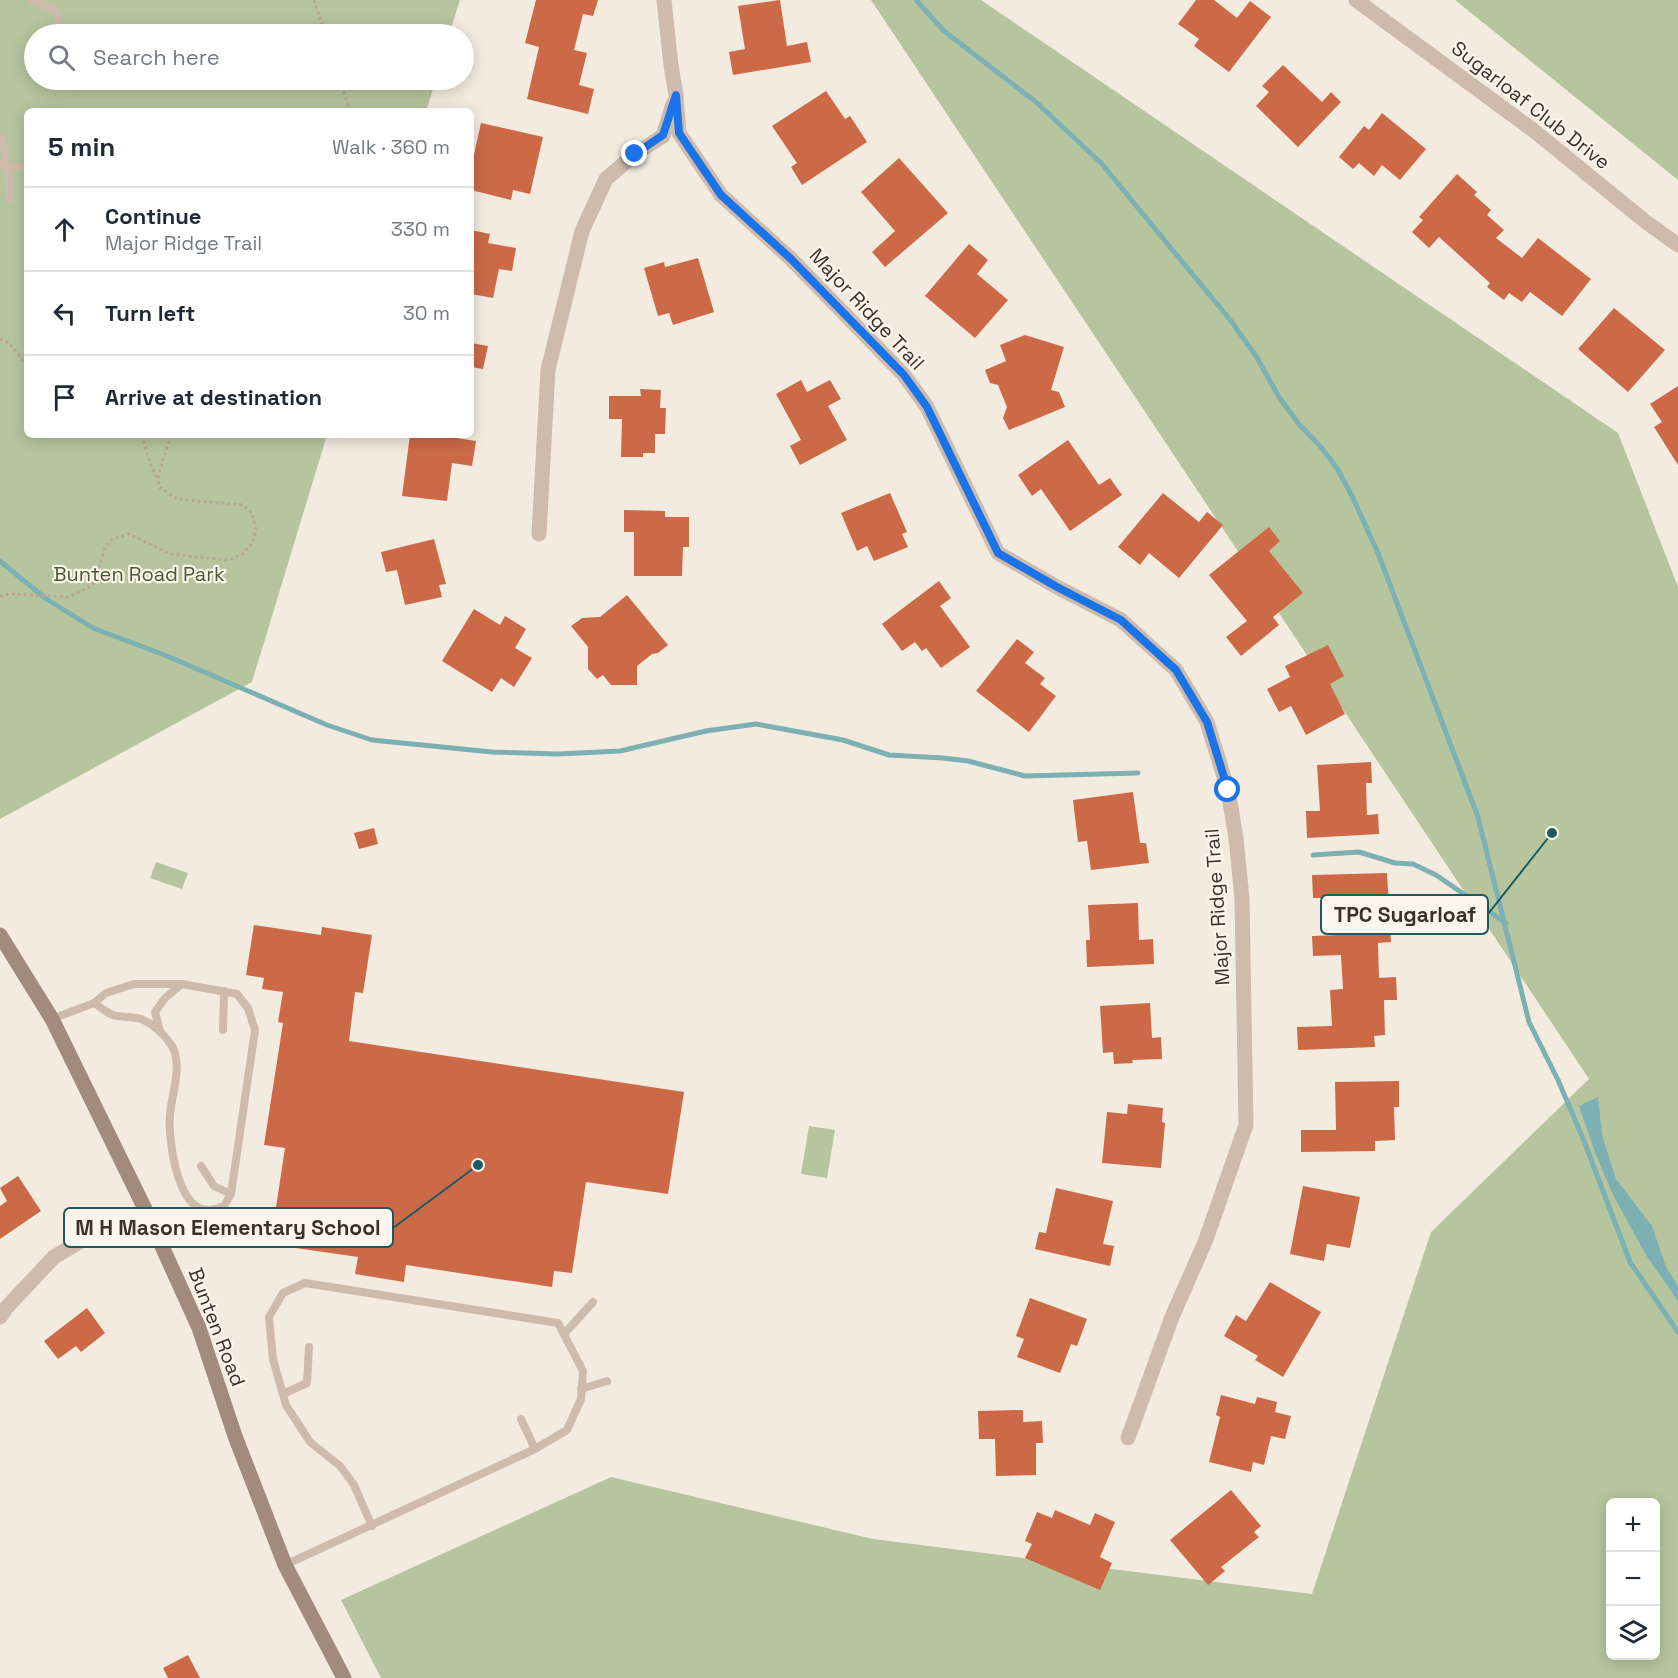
<!DOCTYPE html>
<html lang="en">
<head>
<meta charset="utf-8">
<style>
	body { margin:0; font-family:"Space Grotesk",sans-serif; background:#f2f2f3; color:#1f2937 }
	.controls { position:absolute; right:18px; bottom:18px; display:grid; overflow:hidden; border-radius:9px; box-shadow:0 3px 15px #0003 }
	.controls button { width:54px; height:54px; display:grid; place-items:center; padding:0; border:0; border-bottom:2px solid #e0e1e3; background:#fff; color:#1f2937; font:30px sans-serif }
	.stop { position:absolute; width:18px; height:18px; margin:-14px; border:4px solid #1a73e8; border-radius:50%; background:#fff }
	.stop.end { background:#1a73e8; border-color:#fff; box-shadow:0 2px 6px #0008 }
	.list { margin:0; padding:0; list-style:none }
	h2 { display:flex; justify-content:space-between; align-items:center; height:78px; margin:0; padding:0 24px; font-size:26px }
	h2 small { font-size:20px; font-weight:400; color:#747a83 }
	.list li { display:grid; grid-template-columns:39px 1fr auto; gap:18px; align-items:center; box-sizing:border-box; height:84px; padding:0 24px; border-top:2px solid #e0e1e3 }
	.list b { display:block; font-size:22px; white-space:nowrap }
	.list p { margin:0; font-size:20px; white-space:nowrap; color:#747a83 }
	.list em { font-size:20px; font-style:normal; color:#747a83 }
	.icon { flex:none; width:33px; height:33px; fill:none; stroke:currentColor; stroke-width:2; stroke-linecap:round; stroke-linejoin:round }
	.map { position:relative; flex:none; width:1678px; height:1678px; overflow:hidden }
	.search { position:absolute; background:#fff; box-shadow:0 3px 15px #0003; left:24px; top:24px; width:450px; height:66px; display:flex; align-items:center; gap:15px; box-sizing:border-box; padding:0 21px; border-radius:33px; color:#747a83; font-size:22px }
	.panel { position:absolute; background:#fff; box-shadow:0 3px 15px #0003; left:24px; top:108px; width:450px; height:330px; border-radius:9px }
	.map>svg:first-child { display:block }
	.green { fill:#b7c59e; fill-rule:evenodd }
	.water { fill:#7db0b3 }
	.lines { fill:none; stroke-linecap:round; stroke-linejoin:round }
	.stream { stroke:#7db0b3; stroke-width:5 }
	.building { fill:#cc6a47 }
	.path { stroke:#baa595; stroke-width:3; stroke-dasharray:3 3; stroke-linecap:butt }
	.lane { stroke:#cebbab; stroke-width:8 }
	.street { stroke:#cebbab; stroke-width:15 }
	.secondary { stroke:#a28a7c; stroke-width:15 }
	.route { stroke:#1a73e8; stroke-width:8 }
	.labels { text-anchor:middle; stroke-width:4.5; stroke-linejoin:round; paint-order:stroke }
	.street-label { font-size:20px; fill:#3b302a; stroke:#fbf5ed }
	.park-label { font-size:20px; fill:#495b2c; stroke:#fbf5ed }
	.leader { fill:none; stroke:#1d595f; stroke-width:2 }
	.callout-dot { fill:#1d595f; stroke:#fbf5ed; stroke-width:2 }
	.callout { fill:#fbf5ed; stroke:#1d595f; stroke-width:2 }
	.callout-label { font-size:21px; text-anchor:middle; font-weight:bold; fill:#3b302a }
</style>
</head>
<body>
<div class="map">
<svg width="1678" height="1678" viewBox="0 0 1678 1678">
	<rect width="100%" height="100%" fill="#f4ebe0"/>
	<path class="green" d="M0,0H460L449,34H34V80H436L426,111H27V435H327L252,682L0,819Z
		M871,0H981L1618,433L1678,587V1678H381L341,1600L611,1477L873,1539L1312,1594L1431,1232L1589,1079ZM1610,1502H1656V1656H1610Z
		M1455,0H1678V180Z
		M156,862L188,873L182,889L150,878Z
		M809,1126L835,1130L827,1178L801,1174Z"/>
	<path class="water" d="M1598,1097L1602,1135L1616,1179L1652,1226L1666,1267L1678,1286V1301L1646,1255L1613,1195L1596,1155L1579,1106Z"/>
	<g class="lines">
		<path class="stream" d="M916,0L944,31L1036,102L1101,163L1231,321L1256,356L1279,397L1298,423L1320,446L1337,468L1352,496L1378,553L1478,817L1529,1022L1558,1080L1584,1141L1630,1262L1678,1332
			M0,561L45,598L93,628L167,656L327,725L372,740L492,752L558,754L620,751L706,731L756,724L843,740L889,755L943,758L968,761L1025,776L1138,773
			M1313,855L1359,852L1395,863L1413,864L1436,875L1506,923"/>
	</g>
	<path class="building" d="M536,0H598L593,16L583,14L574,50L587,53L579,85L594,89L588,114L527,99L539,47L525,43Z
		M780,0L787,46L807,42L811,62L733,75L729,52L745,49L738,6Z
		M1196,0H1214L1237,18L1250,1L1271,17L1229,72L1194,46L1199,39L1178,24Z
		M1283,65L1322,102L1331,92L1341,102L1298,147L1256,106L1269,92L1262,86Z
		M826,91L845,119L850,116L867,142L802,185L791,167L797,163L772,126Z
		M1382,113L1426,149L1400,180L1382,165L1374,176L1359,163L1353,169L1339,157L1364,126L1369,130Z
		M481,123L543,137L530,194L513,190L511,200L471,190V168Z
		M899,158L948,213L885,267L872,252L895,231L861,192Z
		M1457,174L1477,192L1474,195L1491,210L1487,215L1504,230L1496,238L1522,258L1538,238L1591,279L1562,316L1530,292L1522,302L1509,293L1504,300L1487,287L1490,283L1439,237L1429,248L1412,232L1423,220L1419,217Z
		M471,230L490,234L488,243L516,248L512,271L499,269L493,298L471,294Z
		M969,244L988,260L977,274L1008,300L975,338L925,296Z
		M698,258L714,312L673,325L669,313L658,316L644,268L664,262L665,267Z
		M1614,308L1665,350L1628,392L1578,349Z
		M1025,335L1064,347L1051,390L1059,392L1065,407L1009,430L1003,418L1007,407L998,385L990,383L985,370L1006,361L1000,345Z
		M471,343L488,346L483,369L471,367Z
		M801,380L807,392L830,380L841,399L828,406L847,440L800,465L790,446L801,440L776,394Z
		M1678,386V465L1654,427L1662,422L1650,404Z
		M640,389L661,390L660,408H666L665,434H655V453H643V457H621L622,419H609V396H641Z
		M410,435H437L476,441L472,466L452,463L447,501L402,496Z
		M1068,440L1099,485L1110,478L1122,495L1070,531L1041,489L1032,496L1018,475Z
		M890,493L907,532L902,534L908,547L874,561L867,546L857,551L841,513Z
		M1163,493L1199,522L1207,512L1223,525L1179,578L1149,553L1140,565L1118,547Z
		M624,510L665,511V517H689V547H683L682,576H634V532H624Z
		M1269,527L1280,541L1269,551L1303,593L1273,617L1279,625L1241,656L1226,637L1247,621L1209,575Z
		M434,539L446,584L439,585L442,597L405,605L397,570L386,572L381,552Z
		M939,581L951,598L940,606L970,647L941,668L926,648L922,651L915,642L902,651L882,624Z
		M627,595L668,645L658,653L652,654L637,666V685H611L603,675L597,679L588,669V647L571,626L582,618L600,617Z
		M474,609L500,625L505,616L526,629L515,648L532,658L514,687L501,678L492,692L442,661Z
		M1017,639L1034,652L1025,663L1045,678L1040,684L1056,696L1029,732L976,691Z
		M1328,645L1344,676L1330,684L1345,714L1306,735L1291,706L1279,712L1267,689L1290,677L1285,666Z
		M1371,762L1372,783H1366L1367,815L1378,814L1379,834L1307,838L1306,811H1320L1317,765Z
		M1133,792L1140,843H1146L1149,863L1091,870L1087,841L1078,842L1073,800Z
		M374,828L378,844L359,849L354,833Z
		M1387,873L1391,942L1378,943L1379,978L1396,977L1397,1000H1384L1385,1035L1374,1036L1375,1047L1298,1050L1297,1027L1332,1026L1330,990L1343,989L1341,955L1313,956L1312,936L1338,935L1337,898H1313L1312,875Z
		M1138,903L1139,940L1153,939L1154,964L1087,967L1086,940H1090L1088,905Z
		M254,925L321,935L322,927L372,935L363,993L355,992L349,1041L684,1092L668,1194L586,1182L572,1273L554,1271L552,1287L406,1265L404,1282L355,1274L358,1257L275,1245L280,1214H275L285,1148L264,1145L283,1023L278,1022L283,992L262,989L264,978L246,975Z
		M1150,1003L1152,1038L1161,1037L1162,1059L1132,1060L1133,1063L1114,1064L1113,1052L1103,1053L1100,1006Z
		M1399,1081V1107H1394L1395,1140L1375,1141V1151L1301,1152V1130H1336L1335,1082Z
		M1128,1104L1163,1108L1162,1122L1165,1123L1161,1168L1102,1163L1107,1112L1127,1114Z
		M18,1176L41,1211L0,1239V1206L7,1201L0,1188Z
		M1303,1186L1360,1197L1350,1248L1327,1244L1324,1261L1290,1254Z
		M1056,1188L1113,1201L1103,1244L1114,1246L1110,1266L1035,1249L1039,1232L1046,1233Z
		M1270,1282L1321,1312L1283,1377L1255,1360L1258,1356L1224,1336L1236,1315L1246,1321Z
		M1030,1298L1087,1319L1077,1346L1071,1344L1060,1373L1017,1357L1024,1339L1016,1336Z
		M87,1308L105,1333L81,1352L76,1346L58,1359L44,1341Z
		M1221,1395L1255,1404L1257,1397L1277,1402L1275,1412L1291,1416L1285,1439L1271,1436L1264,1465L1253,1462L1251,1472L1209,1462L1220,1417L1216,1415Z
		M1023,1410V1422L1042,1421L1043,1443H1036V1475L996,1476L995,1439H979L978,1411Z
		M1231,1490L1261,1526L1254,1532L1259,1537L1221,1567L1225,1571L1208,1585L1170,1540Z
		M1055,1510L1090,1525L1095,1513L1115,1522L1100,1557L1112,1563L1100,1590L1025,1558L1032,1544L1025,1541L1037,1512L1052,1518Z
		M188,1655L200,1678H168L163,1668Z"/>
	<g class="lines">
		<path class="path" d="M314,0L325,34
			M340,80L350,111
			M0,339L9,343L27,365
			M142,435L150,464L157,478
			M0,596L12,594L69,597L88,588L94,583L105,548L112,539L129,534L170,554L229,560L242,554L252,544L256,530L252,513L243,505L177,499L159,487L158,476L171,435"/>
		<path class="lane" d="M32,0L56,11L62,34
			M1,138L8,166L10,200
			M0,164L8,166H27
			M52,1019L94,1003L106,993L134,984H182L237,994L248,1008L255,1030L231,1194L224,1206C219,1208 212,1211 206,1210C176,1206 168,1138 170,1114C172,1093 183,1065 172,1046C165,1035 152,1023 141,1019C132,1016 122,1018 113,1015C107,1013 100,1007 94,1003
			M223,1030L224,991
			M160,1031L155,1012L165,998L182,984
			M201,1166L214,1186L231,1194
			M564,1334L593,1302
			M581,1389L607,1381
			M283,1394L307,1383L309,1347
			M521,1419L535,1449
			M285,1565L535,1449L567,1430L581,1399L583,1371L558,1323L305,1283L283,1293L269,1317L273,1359L286,1405L310,1442L340,1466L354,1485L372,1526"/>
		<path class="street" d="M664,0L671,65L676,95L679,133L721,195L791,259L904,375L927,407L998,553L1057,587L1121,620L1176,670L1207,722L1228,790L1236,838L1242,899L1246,1125L1205,1242L1172,1317L1128,1438
			M1356,0L1533,130L1646,222L1678,245
			M539,534L548,370L582,231L606,179L635,154L663,136L673,104
			M0,1317L6,1308L54,1257L103,1228L146,1211"/>
		<path class="secondary" d="M0,935L52,1019L146,1211L199,1328L235,1436L285,1565L344,1678"/>
	</g>
	<g class="lines">
		<path class="route" d="M635,154L663,135L676,95L679,133L721,195L791,259L904,375L927,407L998,553L1057,587L1121,620L1176,670L1207,722L1228,790"/>
	</g>
	<g class="labels">
		<g class="street-label">
			<text transform="translate(1531 105) rotate(38)" y="7">Sugarloaf Club Drive</text>
			<text transform="translate(867 309) rotate(47)" y="7">Major Ridge Trail</text>
			<text transform="translate(1217 907) rotate(-94)" y="7">Major Ridge Trail</text>
			<text transform="translate(217 1327) rotate(69)" y="7">Bunten Road</text>
		</g>
		<g class="park-label">
			<text x="139" y="581">Bunten Road Park</text>
		</g>
	</g>
	<path class="leader" d="M1552 833L1488 914M478 1165L393 1228"/>
	<g class="callout-dot">
		<circle cx="1552" cy="833" r="6"/>
		<circle cx="478" cy="1165" r="6"/>
	</g>
	<g class="callout">
		<rect x="1321" y="895" width="167" height="39" rx="6"/>
		<rect x="64" y="1208" width="329" height="39" rx="6"/>
	</g>
	<g class="callout-label">
		<text x="1405" y="922">TPC Sugarloaf</text>
		<text x="228" y="1235">M H Mason Elementary School</text>
	</g>
</svg>
<div class="controls">
<button>+</button>
<button>−</button>
<button><svg class="icon" aria-label="layers" viewBox="0 0 24 24"><path d="M12 4l9 5-9 5-9-5zM3 14l9 5 9-5"/></svg></button>
</div>
<div class="stop" style="left:1228px;top:790px"></div>
<div class="stop end" style="left:635px;top:154px"></div>
<div class="search"><svg class="icon" aria-label="search" viewBox="0 0 24 24"><circle cx="10" cy="10" r="6"/><path d="M15 15l6 6"/></svg>Search here</div>
<section class="panel">
<h2>5 min<small>Walk · 360 m</small></h2>
<ul class="list">
<li><svg class="icon" aria-label="ahead" viewBox="0 0 24 24"><path d="M12 20V5M6 11l6-6 6 6"/></svg><div><b>Continue</b><p>Major Ridge Trail</p></div><em>330 m</em></li>
<li><svg class="icon" aria-label="left" viewBox="0 0 24 24"><path d="M17 20v-9H6M10 6l-5 5 5 5"/></svg><div><b>Turn left</b></div><em>30 m</em></li>
<li><svg class="icon" aria-label="arrive" viewBox="0 0 24 24"><path d="M6 21V4h12l-3 4 3 4H6"/></svg><div><b>Arrive at destination</b></div></li>
</ul>
</section>
</div>
</body>
</html>
